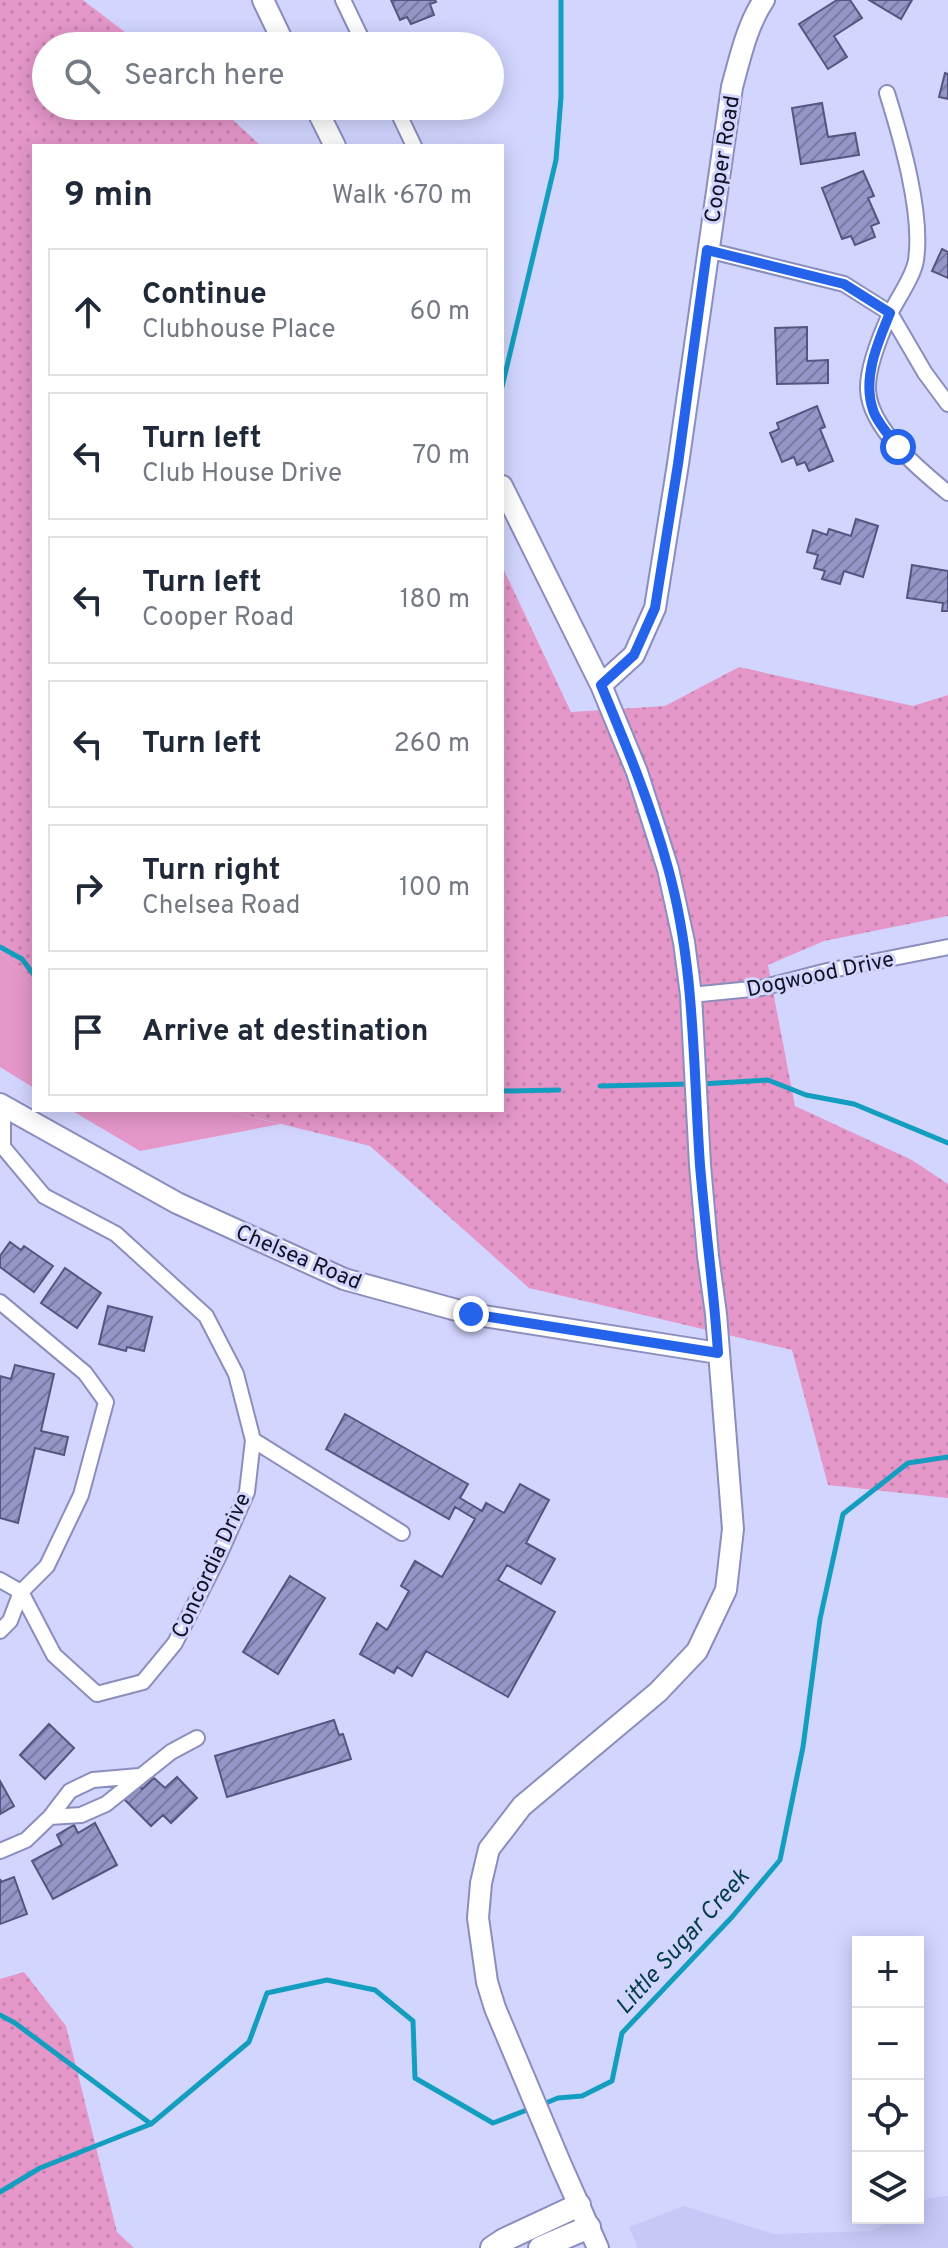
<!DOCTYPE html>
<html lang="en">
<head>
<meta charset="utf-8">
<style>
	body { margin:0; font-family:Overpass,sans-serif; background:#f2f2f3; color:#1f2937 }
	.controls { position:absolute; right:24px; bottom:24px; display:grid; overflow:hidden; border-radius:0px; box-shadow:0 4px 20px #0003 }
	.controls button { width:72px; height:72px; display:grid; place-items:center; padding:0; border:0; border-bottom:2px solid #e0e1e3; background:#fff; color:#1f2937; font:40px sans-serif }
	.stop { position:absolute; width:24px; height:24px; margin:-18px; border:6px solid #2563eb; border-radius:50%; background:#fff }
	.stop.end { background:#2563eb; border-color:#fff; box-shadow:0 2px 8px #0008 }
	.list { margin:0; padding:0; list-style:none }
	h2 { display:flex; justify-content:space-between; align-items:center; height:104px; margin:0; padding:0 32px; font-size:34px }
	h2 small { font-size:26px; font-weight:400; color:#747a83 }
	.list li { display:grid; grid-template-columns:52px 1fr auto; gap:24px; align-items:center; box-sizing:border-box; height:128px; margin:0 16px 16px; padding:0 16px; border:2px solid #e0e1e3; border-radius:0px }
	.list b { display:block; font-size:30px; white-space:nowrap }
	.list p { margin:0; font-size:26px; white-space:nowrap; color:#747a83 }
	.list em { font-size:26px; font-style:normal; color:#747a83 }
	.icon { flex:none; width:44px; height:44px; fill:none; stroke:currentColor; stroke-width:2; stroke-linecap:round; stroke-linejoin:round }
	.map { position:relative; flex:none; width:948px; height:2248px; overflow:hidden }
	.search { position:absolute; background:#fff; box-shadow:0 4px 20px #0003; left:32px; top:32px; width:472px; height:88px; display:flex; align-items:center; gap:20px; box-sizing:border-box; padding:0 28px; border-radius:44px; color:#747a83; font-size:30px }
	.panel { position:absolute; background:#fff; box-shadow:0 4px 20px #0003; left:32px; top:144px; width:472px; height:968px; border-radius:0px }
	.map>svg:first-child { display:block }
	.built { fill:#c5c9f7 }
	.grass { fill:url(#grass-dots) }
	.park { fill:#e597ca }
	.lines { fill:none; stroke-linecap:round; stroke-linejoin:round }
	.stream { stroke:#139ebf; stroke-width:5 }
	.building { fill:url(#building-hatch); stroke:#545681; stroke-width:2 }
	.street-casing { stroke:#8a8ebd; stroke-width:18 }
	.secondary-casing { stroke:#8a8ebd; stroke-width:24 }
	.primary-casing { stroke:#8a8ebd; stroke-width:26 }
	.street { stroke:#fff; stroke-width:14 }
	.secondary { stroke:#fff; stroke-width:20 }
	.primary { stroke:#fff; stroke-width:22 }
	.route { stroke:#2563eb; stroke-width:10 }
	.labels { text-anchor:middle; stroke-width:6; stroke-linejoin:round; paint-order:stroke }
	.street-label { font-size:22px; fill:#111223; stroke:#d2d5fe }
	.water-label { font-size:24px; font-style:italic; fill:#043c4a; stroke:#d2d5fe }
</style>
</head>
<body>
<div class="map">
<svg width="948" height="2248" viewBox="0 0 948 2248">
	<defs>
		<pattern id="grass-dots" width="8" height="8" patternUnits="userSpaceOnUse" patternTransform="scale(2)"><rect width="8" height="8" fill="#e597ca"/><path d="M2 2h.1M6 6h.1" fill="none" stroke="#c381ad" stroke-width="1.8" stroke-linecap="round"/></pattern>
		<pattern id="building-hatch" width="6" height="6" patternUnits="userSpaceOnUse" patternTransform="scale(2)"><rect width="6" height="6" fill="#9397c7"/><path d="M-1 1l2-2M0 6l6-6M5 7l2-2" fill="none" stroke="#777aa1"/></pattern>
	</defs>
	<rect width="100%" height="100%" fill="#d2d5fe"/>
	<path class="built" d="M948,2196V2248H638L629,2227L684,2206L774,2234L872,2231L894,2218H918V2204L929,2198Z"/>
	<path class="grass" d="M0,0H83L143,46H46V106H218L261,146H34V991L0,950Z
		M502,566L571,712L665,706L739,667L913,706L948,695V916L824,941L768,965L795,1106L912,1160L948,1184V1498L828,1485L792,1350L529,1288L370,1146L225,1110H502Z
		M24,1972L66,2026L117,2232L134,2248H0V1979Z"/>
	<path class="park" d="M0,950L34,991V1088L0,1067Z
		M71,1110H225L280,1124L140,1151Z"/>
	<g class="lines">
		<path class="stream" d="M502,387L556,160L561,97V0
			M0,947L22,959L34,975
			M701,1084L768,1080L806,1095L854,1104L948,1143
			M600,1086L691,1084
			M502,1091L559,1090
			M0,2015L15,2023L151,2124
			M541,2105L558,2098L582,2096L612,2081L622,2033L732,1917L780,1860L803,1747L820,1619L843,1514L908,1463L948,1457
			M0,2192L40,2168L151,2124L249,2042L267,1993L327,1980L375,1990L413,2021L415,2078L493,2123L532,2108"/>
	</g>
	<path class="building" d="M391,0H435L436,2L430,4L434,15L411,24L407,17L400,20Z
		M837,0H850L862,18L834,36L847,57L828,69L799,24Z
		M869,0H912L901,19Z
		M945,73L948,74V99L939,97Z
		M822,103L828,137L855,133L859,155L801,164L792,108Z
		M863,171L874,196L868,198L879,223L871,226L875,237L855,245L851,236L842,239L822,188Z
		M942,249L948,252V278L932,271Z
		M807,327V361L828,360V383L777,384L775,328Z
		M817,406L825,427L820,429L833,461L809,471L805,462L797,465L794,457L782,462L770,433L779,429L777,423Z
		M856,519L878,526L863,577L844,571L840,584L822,579L825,571L814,568L818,555L807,552L813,530L827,535L829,529L851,536Z
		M912,565L948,571V611H942L943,603L907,598Z
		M10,1242L21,1250L24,1246L53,1266L34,1292L0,1267V1256Z
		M65,1268L101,1293L77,1328L41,1303Z
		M108,1306L152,1317L144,1351L127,1347L126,1351L99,1344Z
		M15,1365L54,1374L41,1431L68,1437L64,1455L35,1448L18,1523L0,1518V1376L11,1379Z
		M345,1414L468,1484L460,1498L482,1511L486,1503L504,1513L520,1484L549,1500L526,1543L555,1559L541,1584L507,1565L498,1580L555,1612L508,1697L426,1651L412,1676L397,1667L394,1673L360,1654L377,1623L387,1630L409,1591L401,1586L415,1561L442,1577L475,1519L455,1507L449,1519L326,1449Z
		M290,1576L325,1598L278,1674L243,1652Z
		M334,1720L339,1735L343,1734L351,1759L227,1797L215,1756Z
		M49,1724L74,1748L45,1779L20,1755Z
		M177,1777L197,1798L171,1823L163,1815L151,1826L121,1796L136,1782L142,1789L154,1778L165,1788Z
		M0,1781L14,1806L0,1814Z
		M95,1823L117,1865L53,1899L32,1861L62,1845L57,1835L74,1825L78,1833Z
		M14,1877L27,1914L0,1924V1879L1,1882Z"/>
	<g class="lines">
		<defs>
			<path id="street" d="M343,0L365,46
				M887,93C901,138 923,213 916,260C914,276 897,299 890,314C881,334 867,368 868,390C870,429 920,470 948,493
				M395,106L414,146
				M707,250L844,284L890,313L925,373L948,404
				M691,995L761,988L827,971L948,947
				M3,1106V1147L44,1196L116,1234L206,1316L236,1374L253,1440L247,1492L218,1558L175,1643L143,1682L97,1694L54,1655L21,1592
				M0,1302L85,1373L106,1402L81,1495L47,1566L21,1592L10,1621L0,1631
				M253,1440L402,1533
				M0,1580L21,1592
				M50,1817L81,1815L106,1804L171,1752L197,1738
				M0,1851L26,1840L50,1817L70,1791L93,1780L139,1776"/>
			<path id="secondary" d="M263,0L285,46
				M315,106L335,146
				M502,486L601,685L637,772L668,869L684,942L691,995L700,1165L708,1256L716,1314L733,1529L726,1590L697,1651L658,1692L522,1806L489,1849L481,1883L478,1918L487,1982L495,2008L561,2165L598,2248
				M601,685L634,655L655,608L678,464L732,87C740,58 747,25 764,0
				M0,1104L177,1203L344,1279L471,1314L718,1353"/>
			<path id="primary" d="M492,2248L504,2240L579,2205
				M540,2248L589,2227"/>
		</defs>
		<use href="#street" class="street-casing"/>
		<use href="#secondary" class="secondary-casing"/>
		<use href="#primary" class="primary-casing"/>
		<use href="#street" class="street"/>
		<use href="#secondary" class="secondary"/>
		<use href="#primary" class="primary"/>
	</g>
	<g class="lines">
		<path class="route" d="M471,1314L718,1353C714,1290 705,1227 700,1165C693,1065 695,965 668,868C651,805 626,745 601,685L634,655L655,608L678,464L707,250L844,284L890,313C878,342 862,378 873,410C877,423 890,436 898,447"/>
	</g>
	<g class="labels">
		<g class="street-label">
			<text transform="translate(721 159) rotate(-81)" y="8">Cooper Road</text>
			<text transform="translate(820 973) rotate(-12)" y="8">Dogwood Drive</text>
			<text transform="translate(299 1256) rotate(23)" y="8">Chelsea Road</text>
			<text transform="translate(210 1565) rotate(-65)" y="8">Concordia Drive</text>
		</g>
		<g class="water-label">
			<text transform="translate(682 1941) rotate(-48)" y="8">Little Sugar Creek</text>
		</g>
	</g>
</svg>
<div class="controls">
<button>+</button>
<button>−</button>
<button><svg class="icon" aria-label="locate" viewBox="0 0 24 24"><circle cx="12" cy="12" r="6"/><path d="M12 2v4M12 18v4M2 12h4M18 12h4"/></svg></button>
<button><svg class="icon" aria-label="layers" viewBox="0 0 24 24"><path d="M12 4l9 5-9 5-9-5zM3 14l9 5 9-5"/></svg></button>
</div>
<div class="stop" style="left:898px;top:447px"></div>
<div class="stop end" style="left:471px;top:1314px"></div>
<div class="search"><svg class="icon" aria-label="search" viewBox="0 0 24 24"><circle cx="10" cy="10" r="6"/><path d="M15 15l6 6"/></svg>Search here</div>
<section class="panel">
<h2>9 min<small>Walk · 670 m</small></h2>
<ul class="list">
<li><svg class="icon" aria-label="ahead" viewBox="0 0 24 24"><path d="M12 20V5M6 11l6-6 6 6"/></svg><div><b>Continue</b><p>Clubhouse Place</p></div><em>60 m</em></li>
<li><svg class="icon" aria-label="left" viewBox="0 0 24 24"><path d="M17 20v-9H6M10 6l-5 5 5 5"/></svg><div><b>Turn left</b><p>Club House Drive</p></div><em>70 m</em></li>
<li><svg class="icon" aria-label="left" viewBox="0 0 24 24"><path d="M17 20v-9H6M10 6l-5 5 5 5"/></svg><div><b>Turn left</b><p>Cooper Road</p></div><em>180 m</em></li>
<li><svg class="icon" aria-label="left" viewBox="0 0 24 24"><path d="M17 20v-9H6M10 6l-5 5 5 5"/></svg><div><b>Turn left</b></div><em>260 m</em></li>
<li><svg class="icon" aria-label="right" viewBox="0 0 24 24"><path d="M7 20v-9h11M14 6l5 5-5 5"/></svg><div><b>Turn right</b><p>Chelsea Road</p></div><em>100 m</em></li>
<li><svg class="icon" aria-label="arrive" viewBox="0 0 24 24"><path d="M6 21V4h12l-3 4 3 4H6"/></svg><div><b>Arrive at destination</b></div></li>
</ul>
</section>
</div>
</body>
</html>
